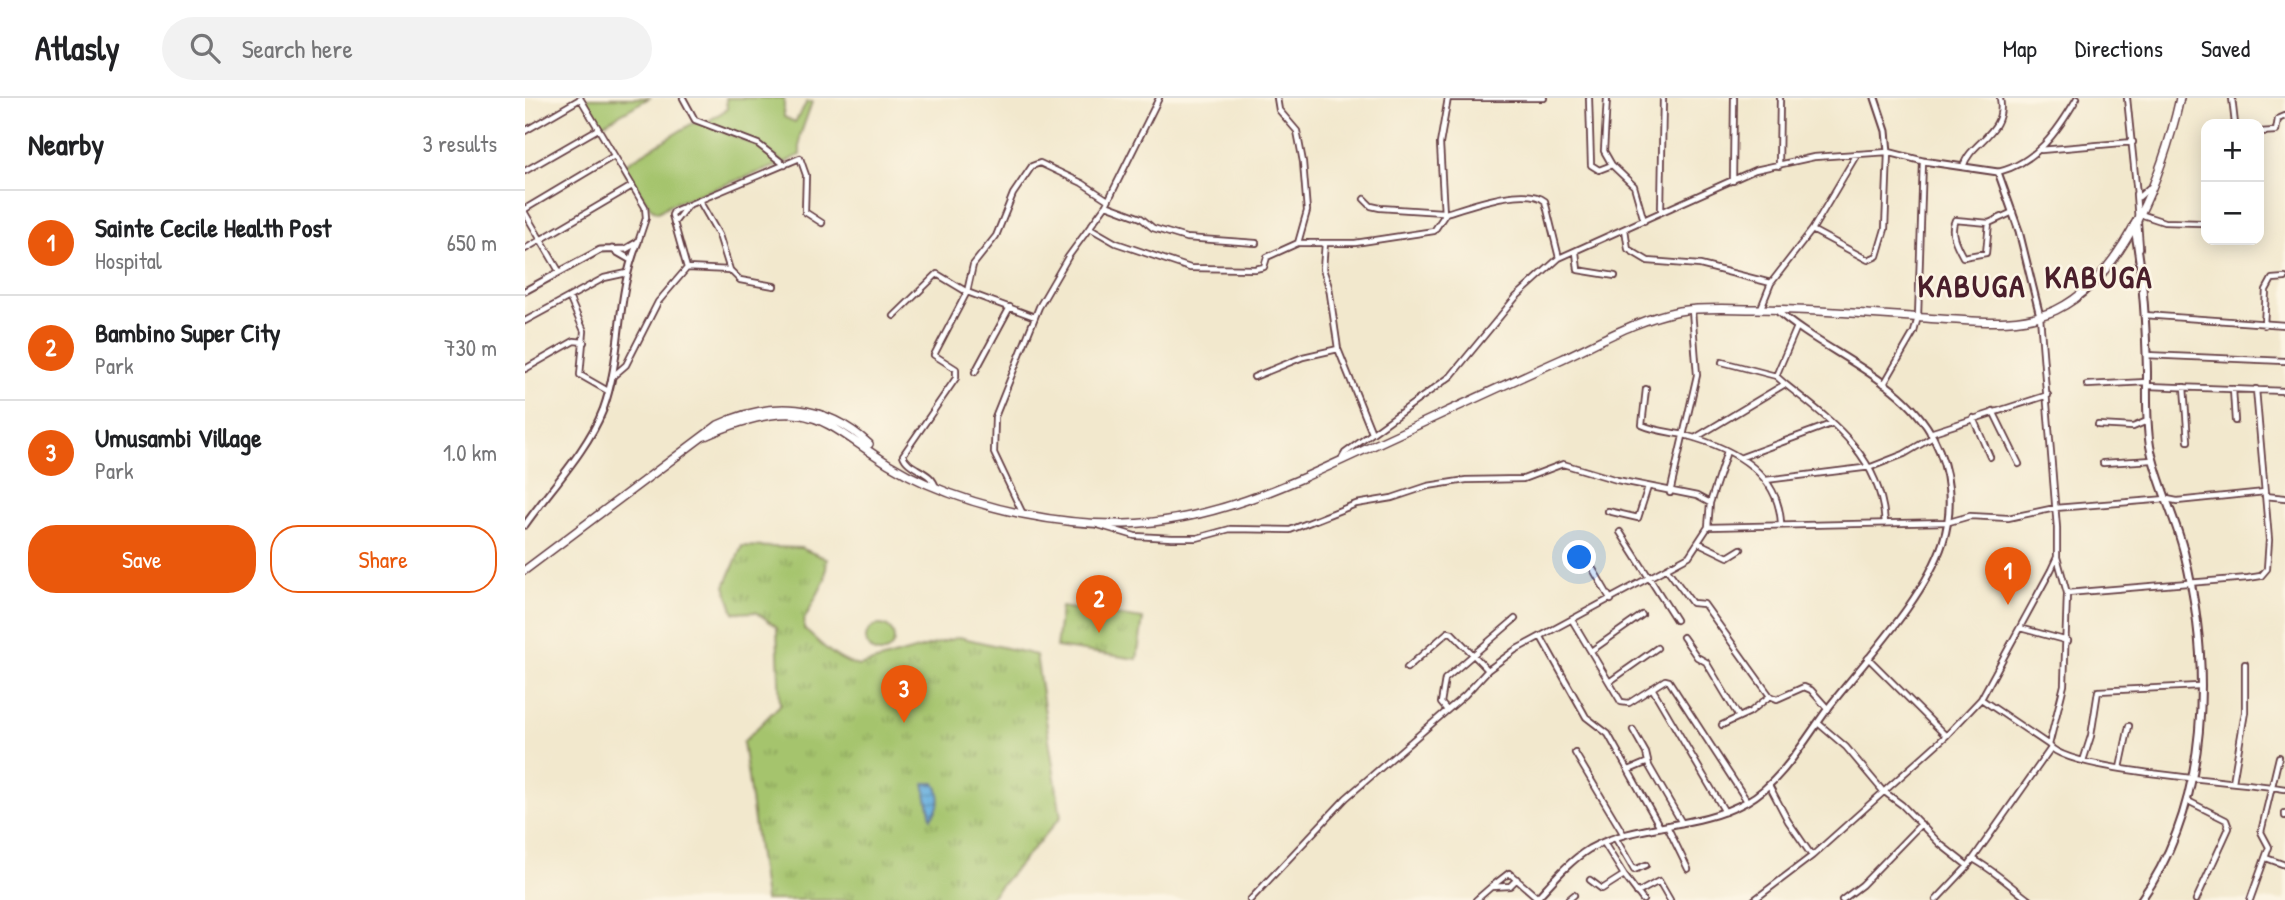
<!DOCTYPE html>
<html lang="en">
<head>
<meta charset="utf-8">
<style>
	body { margin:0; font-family:"Patrick Hand",sans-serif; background:#f2f2f2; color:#202124 }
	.controls { position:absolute; right:21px; top:21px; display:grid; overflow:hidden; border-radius:14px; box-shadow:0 4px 18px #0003 }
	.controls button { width:63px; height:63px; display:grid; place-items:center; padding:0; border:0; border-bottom:2px solid #e0e0e0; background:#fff; color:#202124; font:35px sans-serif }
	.you { position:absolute; left:1055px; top:460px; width:24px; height:24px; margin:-18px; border:5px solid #fff; border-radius:50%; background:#1a73e8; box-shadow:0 0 0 10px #1a73e833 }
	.badge { display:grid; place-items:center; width:46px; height:46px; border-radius:50%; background:#ea580c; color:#fff; font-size:23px; font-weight:700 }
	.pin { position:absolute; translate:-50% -58px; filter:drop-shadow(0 2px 4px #0008) }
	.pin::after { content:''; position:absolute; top:37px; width:24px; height:21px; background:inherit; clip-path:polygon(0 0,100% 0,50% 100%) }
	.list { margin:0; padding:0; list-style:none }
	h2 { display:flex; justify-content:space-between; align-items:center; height:91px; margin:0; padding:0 28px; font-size:30px }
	h2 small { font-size:23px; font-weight:400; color:#757577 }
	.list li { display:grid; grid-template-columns:46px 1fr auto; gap:21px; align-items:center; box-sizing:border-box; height:105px; padding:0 28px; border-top:2px solid #e0e0e0 }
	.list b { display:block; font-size:26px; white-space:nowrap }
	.list p { margin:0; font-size:23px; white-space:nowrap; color:#757577 }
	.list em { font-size:23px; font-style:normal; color:#757577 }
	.actions { display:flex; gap:14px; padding:21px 28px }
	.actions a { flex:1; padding:16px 0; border:2px solid #ea580c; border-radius:28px; text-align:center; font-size:24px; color:#ea580c }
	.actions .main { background:#ea580c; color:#fff }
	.icon { flex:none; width:38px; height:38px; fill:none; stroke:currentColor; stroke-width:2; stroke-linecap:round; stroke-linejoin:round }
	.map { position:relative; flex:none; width:1760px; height:802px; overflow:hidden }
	header { display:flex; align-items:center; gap:42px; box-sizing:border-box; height:98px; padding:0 35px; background:#fff; border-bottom:2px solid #e0e0e0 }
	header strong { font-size:33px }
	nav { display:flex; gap:38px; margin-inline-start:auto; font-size:24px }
	.search { width:490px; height:63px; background:#f2f2f2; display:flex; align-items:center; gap:18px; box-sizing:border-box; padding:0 24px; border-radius:38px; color:#757577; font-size:26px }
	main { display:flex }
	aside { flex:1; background:#fff }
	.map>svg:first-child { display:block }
	.green { fill:#a5c46d; stroke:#78724c; stroke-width:2 }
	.park { fill:url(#park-tufts); stroke:#78724c; stroke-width:2 }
	.water { fill:url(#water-rules); stroke:#596885; stroke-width:2 }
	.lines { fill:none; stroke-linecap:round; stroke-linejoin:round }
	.minor-casing { stroke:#633d43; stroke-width:8 }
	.tertiary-casing { stroke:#633d43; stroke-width:9 }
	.secondary-casing { stroke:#633d43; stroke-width:10 }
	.trunk-casing { stroke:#633d43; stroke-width:10 }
	.minor { stroke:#fff; stroke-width:4.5 }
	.tertiary { stroke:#fff; stroke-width:5 }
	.secondary { stroke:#fff; stroke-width:6 }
	.trunk { stroke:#fff; stroke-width:7 }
	.labels { text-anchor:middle; stroke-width:5; stroke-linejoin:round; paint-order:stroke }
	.district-label { font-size:32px; font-weight:bold; letter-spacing:2px; fill:#4a1f2b; stroke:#fcf5e5 }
</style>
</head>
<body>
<header>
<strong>Atlasly</strong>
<div class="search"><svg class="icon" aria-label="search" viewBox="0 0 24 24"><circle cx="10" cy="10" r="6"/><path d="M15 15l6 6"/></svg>Search here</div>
<nav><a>Map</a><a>Directions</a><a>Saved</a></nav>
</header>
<main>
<aside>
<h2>Nearby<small>3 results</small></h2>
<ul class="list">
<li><span class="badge">1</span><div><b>Sainte Cecile Health Post</b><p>Hospital</p></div><em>650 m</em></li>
<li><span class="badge">2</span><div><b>Bambino Super City</b><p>Park</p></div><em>730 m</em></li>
<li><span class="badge">3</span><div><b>Umusambi Village</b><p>Park</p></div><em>1.0 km</em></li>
</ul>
<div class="actions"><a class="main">Save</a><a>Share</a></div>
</aside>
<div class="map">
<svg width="1760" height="802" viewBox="0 0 1760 802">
	<defs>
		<pattern id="park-tufts" width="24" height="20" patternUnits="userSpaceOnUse" patternTransform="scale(1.75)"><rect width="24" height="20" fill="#a5c46d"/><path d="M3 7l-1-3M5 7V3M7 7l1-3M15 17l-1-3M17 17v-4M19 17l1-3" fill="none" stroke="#889f5a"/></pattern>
		<pattern id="water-rules" width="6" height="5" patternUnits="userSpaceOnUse" patternTransform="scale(1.75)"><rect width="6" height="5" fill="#68b0df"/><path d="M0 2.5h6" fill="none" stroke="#588fb5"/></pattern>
	</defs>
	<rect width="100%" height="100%" fill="#fcf5e5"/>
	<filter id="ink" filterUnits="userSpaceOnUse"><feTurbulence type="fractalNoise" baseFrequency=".0143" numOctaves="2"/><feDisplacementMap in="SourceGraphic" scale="14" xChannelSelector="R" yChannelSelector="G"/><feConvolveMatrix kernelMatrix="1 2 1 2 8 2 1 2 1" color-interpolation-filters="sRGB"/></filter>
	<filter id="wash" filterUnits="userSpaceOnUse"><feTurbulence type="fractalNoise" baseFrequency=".00686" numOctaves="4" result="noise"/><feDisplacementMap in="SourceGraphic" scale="28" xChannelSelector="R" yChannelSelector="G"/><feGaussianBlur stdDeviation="1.57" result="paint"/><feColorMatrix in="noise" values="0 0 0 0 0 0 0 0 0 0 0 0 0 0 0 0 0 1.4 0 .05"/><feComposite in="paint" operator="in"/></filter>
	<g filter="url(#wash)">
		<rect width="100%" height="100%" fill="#f2e8cd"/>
		<path class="green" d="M65,0H124L76,27L59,1Z
			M201,0H259V19L270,24L282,4H287L275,38V57L259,65L236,47L182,24L202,11Z
			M168,25H178L237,50L257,66L144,107L133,114L127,111L98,71L99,67Z
			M341 541a14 14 0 1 1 28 0a14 14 0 1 1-28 0Z"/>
		<path class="park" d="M217,448L276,450L302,461L300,482L279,522V531C296,546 311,563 334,568L434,539L511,557L536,719L463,802H240L218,644L255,607L252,529L231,514L209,515L200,488Z
			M536,509L618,521L612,561L531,549Z"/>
		<path class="water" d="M399,685H410C418,699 415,708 406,720Z"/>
	</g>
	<g filter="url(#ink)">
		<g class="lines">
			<defs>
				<path id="minor" d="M55,0L120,109L121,120L113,144
					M158,0L170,22L233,46L260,67
					M752,0L754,12L772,33L778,64L782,113L773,145
					M923,0H1019
					M1064,0L1066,67L1074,72L1087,67L1109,88L1119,123
					M1082,0L1079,53L1087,67
					M1602,0L1612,97L1614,99L1624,90
					M1707,0L1710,26
					M0,33L55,1
					M1734,34L1751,33L1753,21L1760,18
					M1516,52L1608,44
					M1254,68L1255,0
					M1438,69C1445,43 1482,36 1475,0
					M0,73L73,31
					M1473,74C1511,65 1533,33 1552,0
					M1208,83L1209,0
					M1611,96L1615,150
					M839,101L846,108L855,110L917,114
					M175,104L194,137L205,172
					M581,107L616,120L628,130L661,140L731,145
					M0,111L89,58
					M1136,112L1138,0
					M0,115L34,173
					M919,116L915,46L923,0
					M1615,116L1639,124L1676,125
					M149,125L162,108
					M1464,125L1461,155L1438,159C1432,148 1424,134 1430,122L1464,125L1488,114
					M565,130L591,145L665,170L730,171L739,169L742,159L773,145H830L909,133L921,115C944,108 1001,87 1020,103L1034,160
					M1100,131L1103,151L1123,163L1175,167L1246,185
					M800,145L798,171L804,189L813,251L847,335
					M0,151L107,88
					M1051,154L1053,172L1090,178
					M162,170L147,117L149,113L275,60L281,77L280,114L297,125
					M44,199L59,233L55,277L83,293
					M1236,210L1246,185L1287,132L1332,56
					M1619,217L1760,227
					M369,218L412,176L442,194L510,219
					M0,223L79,180L102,175
					M1739,227L1741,192L1747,181L1760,180
					M1621,257L1760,263
					M1197,264L1251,278
					M0,271L49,243L59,244
					M450,274L485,209
					M87,279L101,267L133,204L162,170L205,172L215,182L249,188
					M729,279L778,259L813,251
					M1260,286L1251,278L1272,229
					M1359,286L1389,234L1393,219L1398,63
					M1562,287L1622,284
					M1622,288L1760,293
					M1659,289L1663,343
					M1121,291L1117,327C1130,333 1145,334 1159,337C1205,349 1254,373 1256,426
					M1708,291L1710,323
					M1468,313L1494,366
					M1448,320L1465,359
					M1573,327L1608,329L1622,323
					M1405,335L1523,297
					M1170,340L1260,286C1308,324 1356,359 1360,425
					M1217,359L1306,326
					M816,362L820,355L926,278L991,199L1034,160L1230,72L1289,59L1363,54L1360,131L1352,158L1343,162L1287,132
					M1578,365L1628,362
					M1241,382L1346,369L1379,356L1408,339
					M411,390C407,372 383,372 378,357L431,280V271L409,257L442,194L448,167L471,138L488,96L507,68L515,65L557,85L583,102
					M1145,395L1172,277L1167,212
					M1740,398L1760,400
					M1083,413L1113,420L1123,389
					M497,414L469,355L470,319L514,209L543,159L581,107L634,0
					M573,427L610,438L647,440H672L705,431L765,432L831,406L867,400L903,388L941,382L998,381L1038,366L1092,382L1172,398L1185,405
					M1183,429L1185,405L1202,353
					M1095,434L1151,522
					M1174,445L1203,459L1216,451
					M1058,454L1086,502
					M1532,459L1542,495
					M1142,471L1167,505L1179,506L1245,598L1252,601L1279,589L1286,592L1303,611
					M1047,522L1096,604L1104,605L1140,582L1144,583L1222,703
					M1495,530L1543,543
					M1016,539L1061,619L1083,636L1135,729
					M1158,539L1172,559L1181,564L1214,619
					M1066,553L1117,517
					M1343,560L1421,638
					M882,570L923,534L927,535L963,572
					M1084,584L1132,550
					M1127,590L1200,714
					M1456,601L1524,647C1541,674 1720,683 1760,691
					M921,611L916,605L920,581L990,521
					M1293,625L1321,649L1357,692L1377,707L1415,746L1443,768
					M1197,627L1225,614L1245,598
					M1108,632L1121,655L1124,668L1157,725
					M1524,647L1539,587L1542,495L1723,480L1736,478L1742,471L1744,442L1731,291
					M1050,655L1099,737
					M1558,663L1566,638L1573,593L1674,588
					M1595,670L1604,628
					M1104,672L1123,664
					M1708,684L1720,614V566
					M1244,687L1263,723L1287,758
					M1663,703L1701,722L1704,730L1671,802
					M1760,715V718
					M1142,728L1163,771
					M1091,741L1109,772L1121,767
					M1741,760L1760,767
					M1448,761C1469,772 1485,788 1504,802
					M1099,777L1118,802
					M1065,782L1077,791L1099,777L1079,745
					M966,789L984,775L1015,802
					M1112,795L1134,783L1145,802
					M725,802L821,700L940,597L963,572L990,552L1164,458L1183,429L1424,424L1445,418L1483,420L1530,410L1642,401L1652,403L1740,394
					M951,802L966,789L985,788L992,781
					M1043,802L1049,797
					M1229,802L1287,758L1421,638L1456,601L1526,472L1532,459V430L1515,218
					M1317,802L1337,787L1396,726
					M1411,802L1443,768L1526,650
					M1725,802L1744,749L1736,734L1754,659"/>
				<path id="tertiary" d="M1350,0L1361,33L1363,54L1398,63L1473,74L1494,133L1515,218
					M87,151L106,162
					M0,193L75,152L101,151L113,144
					M0,427C25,391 62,353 78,312C98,257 90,198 113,144
					M1010,802C1027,784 1043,764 1064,751C1112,724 1170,732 1221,704C1257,684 1280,641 1304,609C1340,563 1401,498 1418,444C1429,409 1425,372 1409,341C1378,279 1298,255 1250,211"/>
				<path id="secondary" d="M1609,127C1618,175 1621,226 1622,274C1622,299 1621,324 1625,348C1632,385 1650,418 1659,454C1687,567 1685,704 1616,802"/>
				<path id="trunk" d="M180,338C304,283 302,342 402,386C461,412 534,427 599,426C691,424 772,383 854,345C915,317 976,288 1037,261C1074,244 1113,221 1154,213C1179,209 1205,211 1230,211C1291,211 1353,217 1415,221C1453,223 1494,229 1531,212C1601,178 1639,71 1655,0
					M0,472L193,327C246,302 300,305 344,346"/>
			</defs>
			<use href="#minor" class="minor-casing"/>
			<use href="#tertiary" class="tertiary-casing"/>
			<use href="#secondary" class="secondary-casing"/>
			<use href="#trunk" class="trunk-casing"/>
			<use href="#minor" class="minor"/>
			<use href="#tertiary" class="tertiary"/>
			<use href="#secondary" class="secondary"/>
			<use href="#trunk" class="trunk"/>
		</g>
	</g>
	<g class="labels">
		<g class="district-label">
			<text x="1574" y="190">KABUGA</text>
			<text x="1447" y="199">KABUGA</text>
		</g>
	</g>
</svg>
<div class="controls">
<button>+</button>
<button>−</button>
</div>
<div class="you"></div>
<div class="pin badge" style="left:1483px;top:507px">1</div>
<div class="pin badge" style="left:574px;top:535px">2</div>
<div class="pin badge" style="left:379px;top:625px">3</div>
</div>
</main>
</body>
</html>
